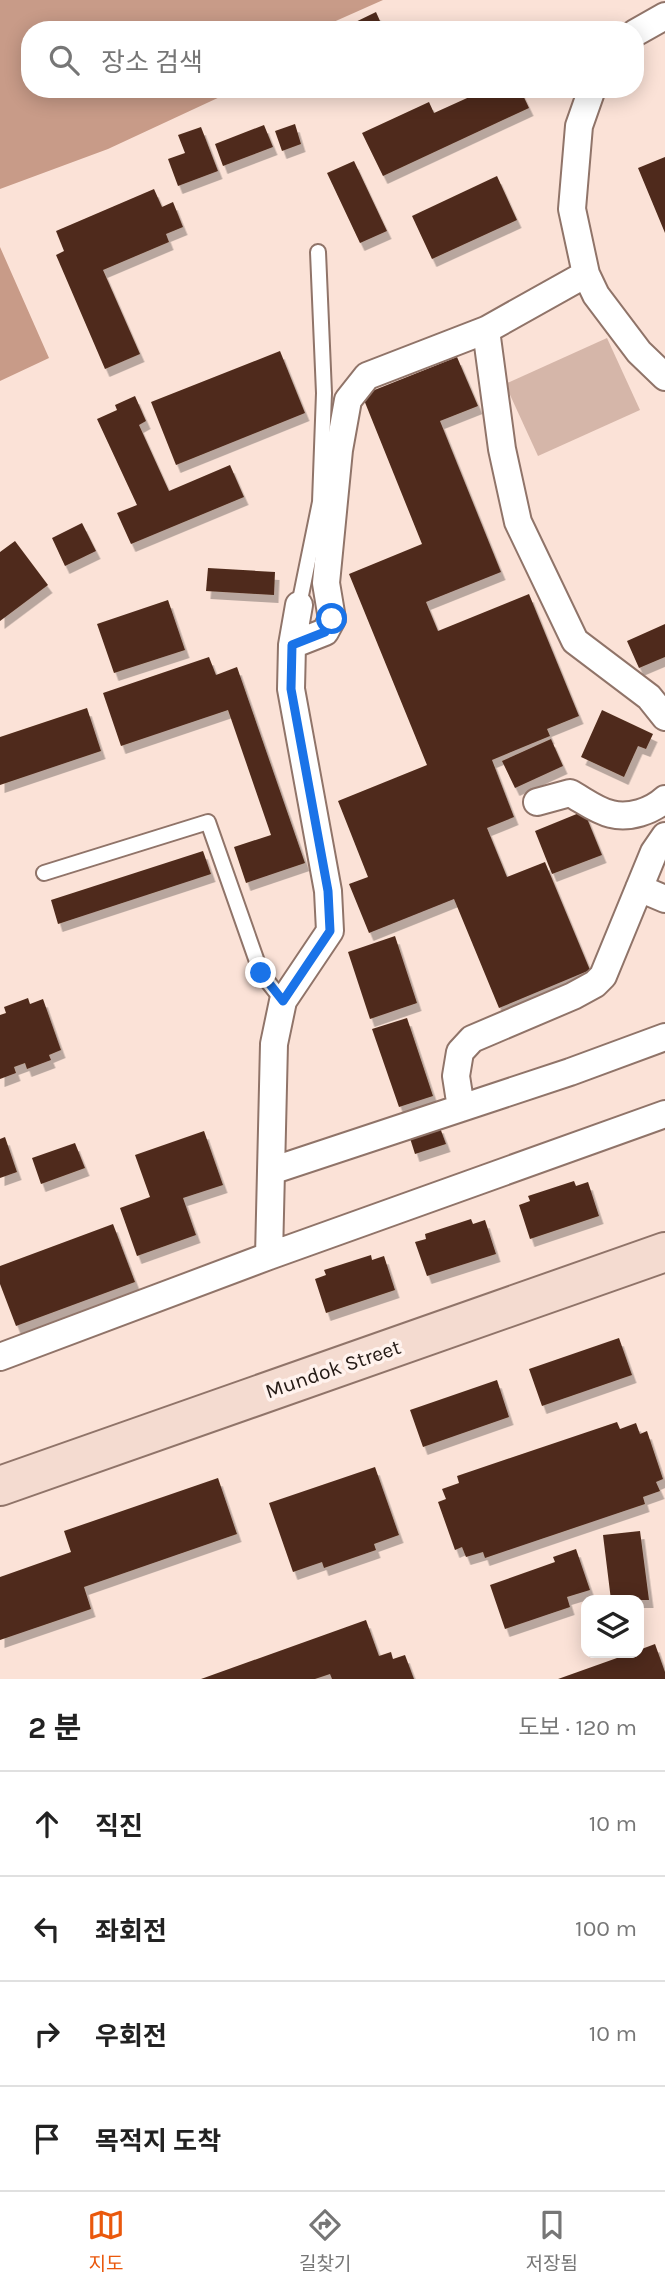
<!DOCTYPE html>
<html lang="ko">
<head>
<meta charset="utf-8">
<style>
	body { margin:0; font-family:Karla,"Noto Sans KR",sans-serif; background:#f2f2f2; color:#222 }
	.controls { position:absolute; right:21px; bottom:21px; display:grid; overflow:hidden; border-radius:14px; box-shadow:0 4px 18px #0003 }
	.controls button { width:63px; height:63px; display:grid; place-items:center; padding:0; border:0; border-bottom:2px solid #e0e0e0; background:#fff; color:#222; font:35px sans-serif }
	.stop { position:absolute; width:21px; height:21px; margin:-16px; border:5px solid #1a73e8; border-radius:50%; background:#fff }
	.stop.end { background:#1a73e8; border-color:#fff; box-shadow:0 2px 7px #0008 }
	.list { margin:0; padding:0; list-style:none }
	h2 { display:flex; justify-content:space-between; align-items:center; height:91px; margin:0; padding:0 28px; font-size:30px }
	h2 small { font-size:23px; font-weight:400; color:#767676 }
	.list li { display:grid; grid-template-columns:46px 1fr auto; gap:21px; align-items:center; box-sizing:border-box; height:105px; padding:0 28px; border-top:2px solid #e0e0e0 }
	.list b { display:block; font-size:26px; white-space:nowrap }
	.list em { font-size:23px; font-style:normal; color:#767676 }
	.icon { flex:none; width:38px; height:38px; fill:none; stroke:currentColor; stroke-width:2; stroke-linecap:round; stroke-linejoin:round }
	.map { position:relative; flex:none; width:665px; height:1679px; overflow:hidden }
	.search { position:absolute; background:#fff; box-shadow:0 4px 18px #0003; left:21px; right:21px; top:21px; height:77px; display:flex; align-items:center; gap:18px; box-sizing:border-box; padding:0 24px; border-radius:28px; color:#767676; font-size:26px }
	.sheet { height:511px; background:#fff }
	nav { display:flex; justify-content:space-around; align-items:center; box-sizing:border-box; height:98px; border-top:2px solid #e0e0e0; background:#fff; font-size:19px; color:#767676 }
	nav a { display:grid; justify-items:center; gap:4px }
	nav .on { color:#ea580c }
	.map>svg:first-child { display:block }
	.green { fill:#d5b6a9 }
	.forest { fill:#c89b88 }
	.building { fill:#502c1b; filter:url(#shadow) }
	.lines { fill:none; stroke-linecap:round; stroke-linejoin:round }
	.lane-casing { stroke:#907469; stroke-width:18 }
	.street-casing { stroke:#907469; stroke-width:30 }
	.secondary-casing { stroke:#907469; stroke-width:42 }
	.lane { stroke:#fff; stroke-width:14 }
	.street { stroke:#fff; stroke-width:26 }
	.secondary { stroke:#f4dbd0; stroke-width:38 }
	.route { stroke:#1a73e8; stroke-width:9 }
	.labels { text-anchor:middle; stroke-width:7; stroke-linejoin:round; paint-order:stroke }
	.street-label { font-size:21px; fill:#231914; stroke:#fff2ed }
</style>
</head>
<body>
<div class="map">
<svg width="665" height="1679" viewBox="0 0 665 1679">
	<defs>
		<filter id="shadow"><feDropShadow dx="4.5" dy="8" stdDeviation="0" flood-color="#0004"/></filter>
	</defs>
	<rect width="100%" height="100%" fill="#fbe2d7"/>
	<path class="green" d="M607,338L640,410L538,456L505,384Z"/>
	<path class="forest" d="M0,0H383L329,24L322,30H30V89H237L108,149L0,189Z
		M0,247L49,358L0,381Z"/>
	<path class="building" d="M376,12L384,30H339Z
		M487,89H520L529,108L383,176L362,133L429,102L434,113Z
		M295,124L301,144L282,151L275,131Z
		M264,125L273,147L223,166L215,144Z
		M201,127L218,171L178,186L168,159L185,153L178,135Z
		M665,157V233L638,168Z
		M354,161L387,231L360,243L327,173Z
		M497,176L517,220L432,259L412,216Z
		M154,189L162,207L173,202L183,227L166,234L169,242L103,270L140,354L105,369L56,255L64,251L56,231Z
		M280,351L305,413L176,465L151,402Z
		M457,357L478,406L440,421L501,572L426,602L438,631L529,594L579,716L547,729L550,736L492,760L514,817L487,828L507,877L545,862L590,970L499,1008L454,899L369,933L349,884L368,877L338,801L427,765L349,574L422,544L362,395Z
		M135,396L146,421L139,425L169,491L230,465L244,497L131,544L117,513L137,505L97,419L117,410L115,405Z
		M82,523L96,551L65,566L52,538Z
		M15,541L48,585L0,621V552Z
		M208,568L275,572L274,595L206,591Z
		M168,600L185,650L114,673L97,624Z
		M665,624V657L639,668L627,641Z
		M209,657L216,675L237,667L305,863L246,883L234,847L271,835L228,710L121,746L103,693Z
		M87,708L101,751L0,785V737Z
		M602,710L653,734L646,749L638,746L624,777L581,757Z
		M551,739L563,766L515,788L502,761Z
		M584,811L602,855L552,874L535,831Z
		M203,851L211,874L58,924L51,900Z
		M395,936L417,1003L370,1019L348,952Z
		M28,998L30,1004L43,999L61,1050L49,1055L51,1060L27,1069L25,1063L14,1067L16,1073L0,1079V1015L6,1013L4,1007Z
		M407,1018L433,1096L399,1107L372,1029Z
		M439,1125L446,1144L415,1154L409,1135Z
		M204,1131L223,1185L183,1198L196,1235L137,1256L120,1208L150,1197L135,1155Z
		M5,1137L17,1172L0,1178V1139Z
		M75,1143L85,1168L41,1184L32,1158Z
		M574,1181L576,1186L588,1182L599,1216L530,1239L519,1205L530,1201L528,1196Z
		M471,1219L473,1224L485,1220L496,1254L427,1276L415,1242L426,1239L425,1234Z
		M113,1224L135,1282L16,1326L0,1284V1266Z
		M371,1255L372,1260L384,1256L395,1290L326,1313L315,1279L326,1275L324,1270Z
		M619,1338L632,1375L542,1406L529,1369Z
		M497,1380L509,1417L423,1447L410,1410Z
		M617,1422L620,1429L636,1423L640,1434L647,1431L663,1479L656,1482L660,1491L643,1497L645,1504L485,1558L483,1552L466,1557L462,1547L455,1550L438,1502L446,1499L442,1489L459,1483L457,1476Z
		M375,1467L399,1535L374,1544L376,1550L324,1568L322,1562L293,1572L269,1503Z
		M218,1478L237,1534L84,1587L91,1609L0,1640V1577L71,1552L64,1531Z
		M640,1531L649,1600H611L603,1535Z
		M576,1549L590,1590L567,1597L570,1607L505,1629L490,1585L555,1562L553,1557Z
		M366,1620L379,1656L391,1652L393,1659L405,1655L414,1679H332L330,1674L315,1679H201Z
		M655,1644L665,1672V1679H558L631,1653H639V1650Z"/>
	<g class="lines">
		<defs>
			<path id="lane" d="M299,605L320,502L324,393L318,252
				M44,873L208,822L261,973L283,1001"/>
			<path id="street" d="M635,33L665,16
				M592,89L579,126L572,209L586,274L596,295L639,352L665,377
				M486,330L502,449L518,522L575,641L649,697L665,717
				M292,645L325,632L332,619L326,583L339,450L348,400L367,376L486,330L586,274
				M537,802L570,793C583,800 597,811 611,814C629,819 652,811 665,799
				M639,888L665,899
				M461,1108L456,1076L460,1052L472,1039L573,996L595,984L603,976L654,852L665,836
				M271,1171L570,1072L665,1037
				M269,1256L274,1044L283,1001L330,931L328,891L291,689L292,645L299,605
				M0,1357L269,1256L665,1114"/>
			<path id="secondary" d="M0,1486L665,1252"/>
		</defs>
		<use href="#lane" class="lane-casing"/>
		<use href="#street" class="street-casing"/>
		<use href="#secondary" class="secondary-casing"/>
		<use href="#lane" class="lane"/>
		<use href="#street" class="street"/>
		<use href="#secondary" class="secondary"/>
	</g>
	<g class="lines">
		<path class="route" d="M261,973L283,1001L330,931L328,891L291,689L292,645L325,632L332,619"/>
	</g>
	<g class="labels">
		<g class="street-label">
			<text transform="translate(333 1369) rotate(-19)" y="7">Mundok Street</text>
		</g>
	</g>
</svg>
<div class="controls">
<button><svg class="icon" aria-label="layers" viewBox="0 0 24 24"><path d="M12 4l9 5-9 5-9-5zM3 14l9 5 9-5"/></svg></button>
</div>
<div class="stop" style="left:332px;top:619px"></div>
<div class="stop end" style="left:261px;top:973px"></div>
<div class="search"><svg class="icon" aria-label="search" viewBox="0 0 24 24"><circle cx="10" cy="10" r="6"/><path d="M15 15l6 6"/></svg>장소 검색</div>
</div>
<section class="sheet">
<h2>2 분<small>도보 · 120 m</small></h2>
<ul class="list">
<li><svg class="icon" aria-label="ahead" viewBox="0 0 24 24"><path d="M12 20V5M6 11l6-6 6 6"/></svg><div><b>직진</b></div><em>10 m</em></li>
<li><svg class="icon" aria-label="left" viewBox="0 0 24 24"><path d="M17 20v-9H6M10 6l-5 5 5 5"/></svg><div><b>좌회전</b></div><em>100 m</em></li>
<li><svg class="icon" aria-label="right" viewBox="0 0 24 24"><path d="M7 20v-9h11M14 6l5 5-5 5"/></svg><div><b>우회전</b></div><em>10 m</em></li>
<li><svg class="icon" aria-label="arrive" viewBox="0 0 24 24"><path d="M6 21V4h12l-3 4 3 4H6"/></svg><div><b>목적지 도착</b></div></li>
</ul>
</section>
<nav>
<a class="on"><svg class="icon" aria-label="map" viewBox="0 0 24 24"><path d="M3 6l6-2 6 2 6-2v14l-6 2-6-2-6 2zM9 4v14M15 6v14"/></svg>지도</a>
<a><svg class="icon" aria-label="directions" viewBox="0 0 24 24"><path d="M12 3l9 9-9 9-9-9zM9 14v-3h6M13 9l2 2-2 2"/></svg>길찾기</a>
<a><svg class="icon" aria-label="saved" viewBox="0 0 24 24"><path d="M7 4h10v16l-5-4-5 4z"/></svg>저장됨</a>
</nav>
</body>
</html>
